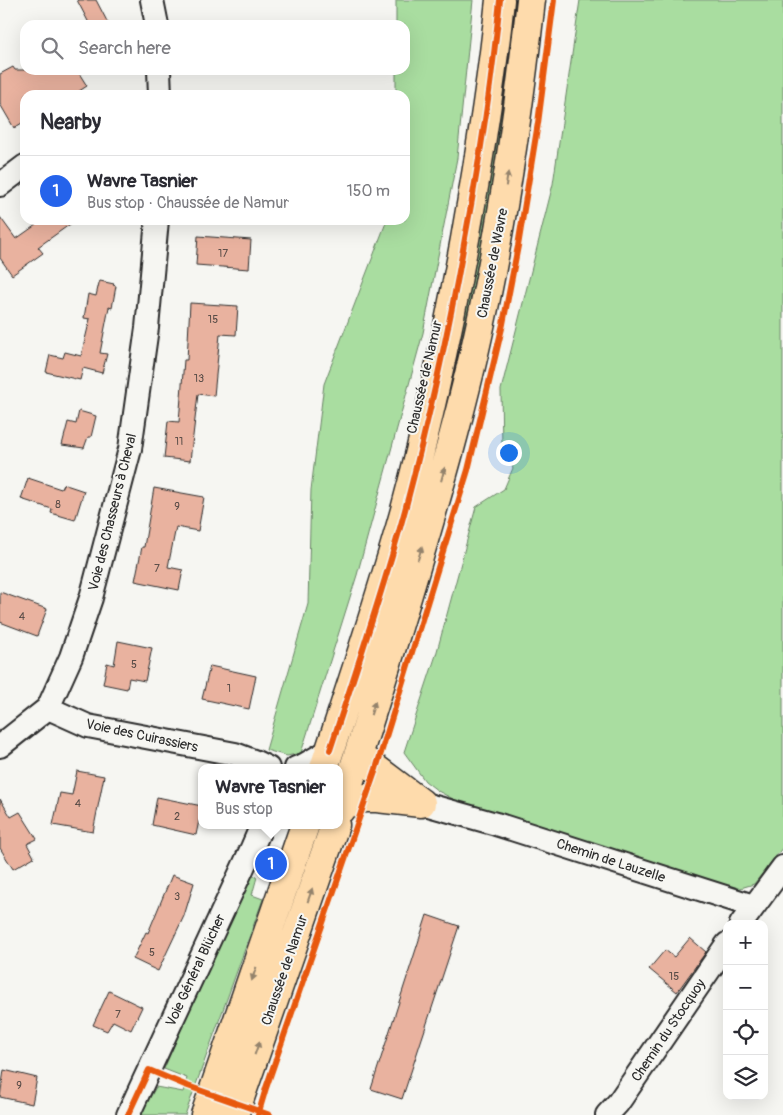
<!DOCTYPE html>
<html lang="en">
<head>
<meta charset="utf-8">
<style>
	body { margin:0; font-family:Pangolin,sans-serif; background:#f2f2f3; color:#2b2b33 }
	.controls { position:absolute; right:15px; bottom:15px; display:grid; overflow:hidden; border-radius:10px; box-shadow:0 5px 20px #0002 }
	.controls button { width:45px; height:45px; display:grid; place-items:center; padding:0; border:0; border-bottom:1px solid #e1e1e2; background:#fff; color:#2b2b33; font:25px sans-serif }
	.you { position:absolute; left:508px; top:452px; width:18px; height:18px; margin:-12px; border:4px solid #fff; border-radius:50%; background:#1a73e8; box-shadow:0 0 0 8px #1a73e833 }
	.badge { display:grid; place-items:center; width:32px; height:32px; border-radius:50%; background:#2563eb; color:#fff; font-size:16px; font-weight:700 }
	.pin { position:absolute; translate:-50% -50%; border:2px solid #fff; box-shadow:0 1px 5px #0006 }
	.popup { position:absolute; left:198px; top:764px; width:145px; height:65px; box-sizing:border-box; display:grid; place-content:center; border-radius:10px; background:#fff; filter:drop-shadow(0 1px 4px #0005); font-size:16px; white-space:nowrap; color:#7c7c81 }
	.popup b { font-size:19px; color:#2b2b33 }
	.popup::after { content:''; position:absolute; left:50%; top:100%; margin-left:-10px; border:10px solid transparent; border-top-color:#fff }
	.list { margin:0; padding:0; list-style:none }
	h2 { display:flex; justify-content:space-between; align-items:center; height:65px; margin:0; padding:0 20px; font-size:21px }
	h2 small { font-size:16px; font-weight:400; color:#7c7c81 }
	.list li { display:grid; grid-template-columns:32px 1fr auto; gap:15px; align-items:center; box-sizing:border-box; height:70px; padding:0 20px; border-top:1px solid #e1e1e2 }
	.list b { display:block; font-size:19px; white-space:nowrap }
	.list p { margin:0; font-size:16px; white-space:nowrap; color:#7c7c81 }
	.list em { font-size:16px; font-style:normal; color:#7c7c81 }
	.icon { flex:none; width:28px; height:28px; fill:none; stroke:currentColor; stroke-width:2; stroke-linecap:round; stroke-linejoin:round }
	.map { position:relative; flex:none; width:783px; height:1115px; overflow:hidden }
	.search { position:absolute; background:#fff; box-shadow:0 5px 20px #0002; left:20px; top:20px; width:390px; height:55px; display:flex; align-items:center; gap:12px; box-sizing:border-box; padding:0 18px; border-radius:15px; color:#7c7c81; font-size:19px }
	.panel { position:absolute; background:#fff; box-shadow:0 5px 20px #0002; left:20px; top:90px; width:390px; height:135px; border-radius:15px }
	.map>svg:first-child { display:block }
	.green { fill:#a9dda0; stroke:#6a8466 }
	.building { fill:#e9b29f; stroke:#2b2b2b }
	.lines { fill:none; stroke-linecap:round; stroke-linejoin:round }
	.minor-casing { stroke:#2b2b2b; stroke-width:26 }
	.major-casing { stroke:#2b2b2b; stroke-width:31 }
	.minor { stroke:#f6f6f2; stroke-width:22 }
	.major { stroke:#fedbac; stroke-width:28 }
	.cycleway-casing { stroke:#f6f6f2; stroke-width:9 }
	.cycleway { stroke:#e8590c; stroke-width:6 }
	.oneway { fill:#94836c }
	.labels { text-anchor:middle; stroke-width:4; stroke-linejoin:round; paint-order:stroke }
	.number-label { font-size:11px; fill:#5a4d48 }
	.street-label { font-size:14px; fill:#2b2b2b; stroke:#f6f6f2 }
</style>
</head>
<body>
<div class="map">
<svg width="783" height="1115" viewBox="0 0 783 1115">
	<rect width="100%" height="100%" fill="#f6f6f2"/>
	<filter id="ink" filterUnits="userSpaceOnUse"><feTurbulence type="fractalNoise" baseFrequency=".02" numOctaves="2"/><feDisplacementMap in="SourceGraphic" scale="10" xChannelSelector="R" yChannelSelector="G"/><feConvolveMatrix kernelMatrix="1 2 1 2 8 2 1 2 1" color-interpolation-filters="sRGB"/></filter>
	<g filter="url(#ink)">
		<path class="green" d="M396,0H473L457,158L423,333L357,575L301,753L287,756L266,750L308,604L311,490L324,384L387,220H405V95H396V70H405V25H396Z
			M511,0H517L510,64L489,206L471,300L458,351L483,208Z
			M580,0H783V847L754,884L737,889L455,800L438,791L425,781L404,752L436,655L476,507L504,489L513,468L502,448L501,390L553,184Z
			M255,876L257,877L252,895L263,899L185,1115H140L156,1087L183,1092L187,1078L164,1069L243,883L249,877Z"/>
		<path class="building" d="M77,0H96L109,25H90Z
			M13,67L15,70H77L87,86L73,95H25V121L14,128L0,104V74Z
			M0,217L16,239L43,220H76L38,247L43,253L12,275L0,258Z
			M198,236L251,240L249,269L196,265Z
			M100,281L114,284L113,285L116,286L112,308L109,307L100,353L107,354L102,373L83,368L80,380L46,372L50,355L63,358L65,352L81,356L90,319L84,318L88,294L96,296L99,283Z
			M190,303L238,306L236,335L220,334L214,396L198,394L190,461L164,458L168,421L179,422L184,360H187Z
			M79,411L96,416L91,437H88L84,448L62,445L68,422L76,424Z
			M28,478L61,489L63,484L84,491L75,520L51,513L52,509L21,499Z
			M154,488L204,497L198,531L176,527L168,567L183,570L179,590L135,581L142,547H144Z
			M0,592L47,609L37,636L0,622Z
			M118,641L152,648L145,681L129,678L127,689L103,684L107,663L114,665Z
			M210,666L256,676L249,709L202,699Z
			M77,771L104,776L93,832L53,825L60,793L72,795Z
			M157,797L202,806L196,835L152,825Z
			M0,799L11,817L20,812L37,839L27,844L34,857L13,869L0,848Z
			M172,875L194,883L184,916L158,971L133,959L146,932L148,933Z
			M427,915L459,926L402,1099L371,1089Z
			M690,938L706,952L677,992L649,969L665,950L674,957Z
			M109,991L142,1007L131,1030L113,1021L107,1031L93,1025Z
			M4,1070L37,1078L32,1104L0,1097Z"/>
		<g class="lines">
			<defs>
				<path id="minor" d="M152,0L157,25
					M159,70L160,95
					M0,185L25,166
					M48,708L71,657L91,598L130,449L147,328L157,220
					M0,746L48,708L88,726L235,754L256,762L268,768
					M296,768L304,765L330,750
					M421,803L496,824L753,906
					M741,924L783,867
					M128,1115L252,848L262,825
					M607,1115L618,1103L727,944"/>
				<path id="major" d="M358,755L376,769L421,803
					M324,768C352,682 381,597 405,510C429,421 448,331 465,239C479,160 492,80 500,0
					M342,805L365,798H377L421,803
					M340,810C364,739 386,667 408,594C437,497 466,398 486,298C506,200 520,100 531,0
					M205,1115L305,825
					M234,1115L335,825"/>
			</defs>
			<use href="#minor" class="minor-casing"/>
			<use href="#major" class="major-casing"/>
			<use href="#minor" class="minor"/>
			<use href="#major" class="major"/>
			<defs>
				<path id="cycleway" d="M330,750C356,670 383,591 405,510C429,419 449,330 465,238C480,159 492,80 500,0
					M128,1115L149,1070L185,1085L270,1115
					M258,1115L266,1088L376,769L468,470L503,324L518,246L538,123L554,0"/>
			</defs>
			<use href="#cycleway" class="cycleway-casing"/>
			<use href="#cycleway" class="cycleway"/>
		</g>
		<defs><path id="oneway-solid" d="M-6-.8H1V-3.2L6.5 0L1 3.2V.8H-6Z" transform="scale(1.25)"/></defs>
		<g class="oneway">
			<use href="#oneway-solid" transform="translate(507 179) rotate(-81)"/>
			<use href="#oneway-solid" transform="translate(443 474) rotate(-75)"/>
			<use href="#oneway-solid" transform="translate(420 553) rotate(-73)"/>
			<use href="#oneway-solid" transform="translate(373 708) rotate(-72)"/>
			<use href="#oneway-solid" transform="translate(310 895) rotate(-71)"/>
			<use href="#oneway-solid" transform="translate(254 974) rotate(109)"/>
			<use href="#oneway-solid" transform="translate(257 1048) rotate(-71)"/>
		</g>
	</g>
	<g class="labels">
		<g class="number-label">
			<text x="223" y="257">17</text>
			<text x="213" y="323">15</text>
			<text x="199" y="382">13</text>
			<text x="179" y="445">11</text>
			<text x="58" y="508">8</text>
			<text x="177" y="510">9</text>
			<text x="157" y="572">7</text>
			<text x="22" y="620">4</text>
			<text x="134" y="668">5</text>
			<text x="229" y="692">1</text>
			<text x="78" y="807">4</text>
			<text x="177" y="820">2</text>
			<text x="177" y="900">3</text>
			<text x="152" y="956">5</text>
			<text x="674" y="980">15</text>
			<text x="118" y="1018">7</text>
			<text x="19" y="1089">9</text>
		</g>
		<g class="street-label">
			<text transform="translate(492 263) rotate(-79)" y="5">Chaussée de Wavre</text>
			<text transform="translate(424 377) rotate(-77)" y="5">Chaussée de Namur</text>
			<text transform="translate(112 512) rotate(-76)" y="5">Voie des Chasseurs à Cheval</text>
			<text transform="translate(142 735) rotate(12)" y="5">Voie des Cuirassiers</text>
			<text transform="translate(611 860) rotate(18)" y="5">Chemin de Lauzelle</text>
			<text transform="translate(195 970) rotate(-65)" y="5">Voie Général Blücher</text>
			<text transform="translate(284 970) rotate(-71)" y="5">Chaussée de Namur</text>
			<text transform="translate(668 1030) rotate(-56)" y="5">Chemin du Stocquoy</text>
		</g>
	</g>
</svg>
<div class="controls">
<button>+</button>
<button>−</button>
<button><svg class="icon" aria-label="locate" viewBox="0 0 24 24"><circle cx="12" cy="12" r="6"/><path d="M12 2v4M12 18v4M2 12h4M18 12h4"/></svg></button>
<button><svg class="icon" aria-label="layers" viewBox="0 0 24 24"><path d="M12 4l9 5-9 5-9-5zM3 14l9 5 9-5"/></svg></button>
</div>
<div class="you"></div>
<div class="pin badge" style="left:271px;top:864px">1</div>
<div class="popup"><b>Wavre Tasnier</b>Bus stop</div>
<div class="search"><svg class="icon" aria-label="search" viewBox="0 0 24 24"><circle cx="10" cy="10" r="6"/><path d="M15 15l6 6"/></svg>Search here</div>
<section class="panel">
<h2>Nearby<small></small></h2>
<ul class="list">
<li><span class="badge">1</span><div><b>Wavre Tasnier</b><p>Bus stop · Chaussée de Namur</p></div><em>150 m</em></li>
</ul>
</section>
</div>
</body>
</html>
